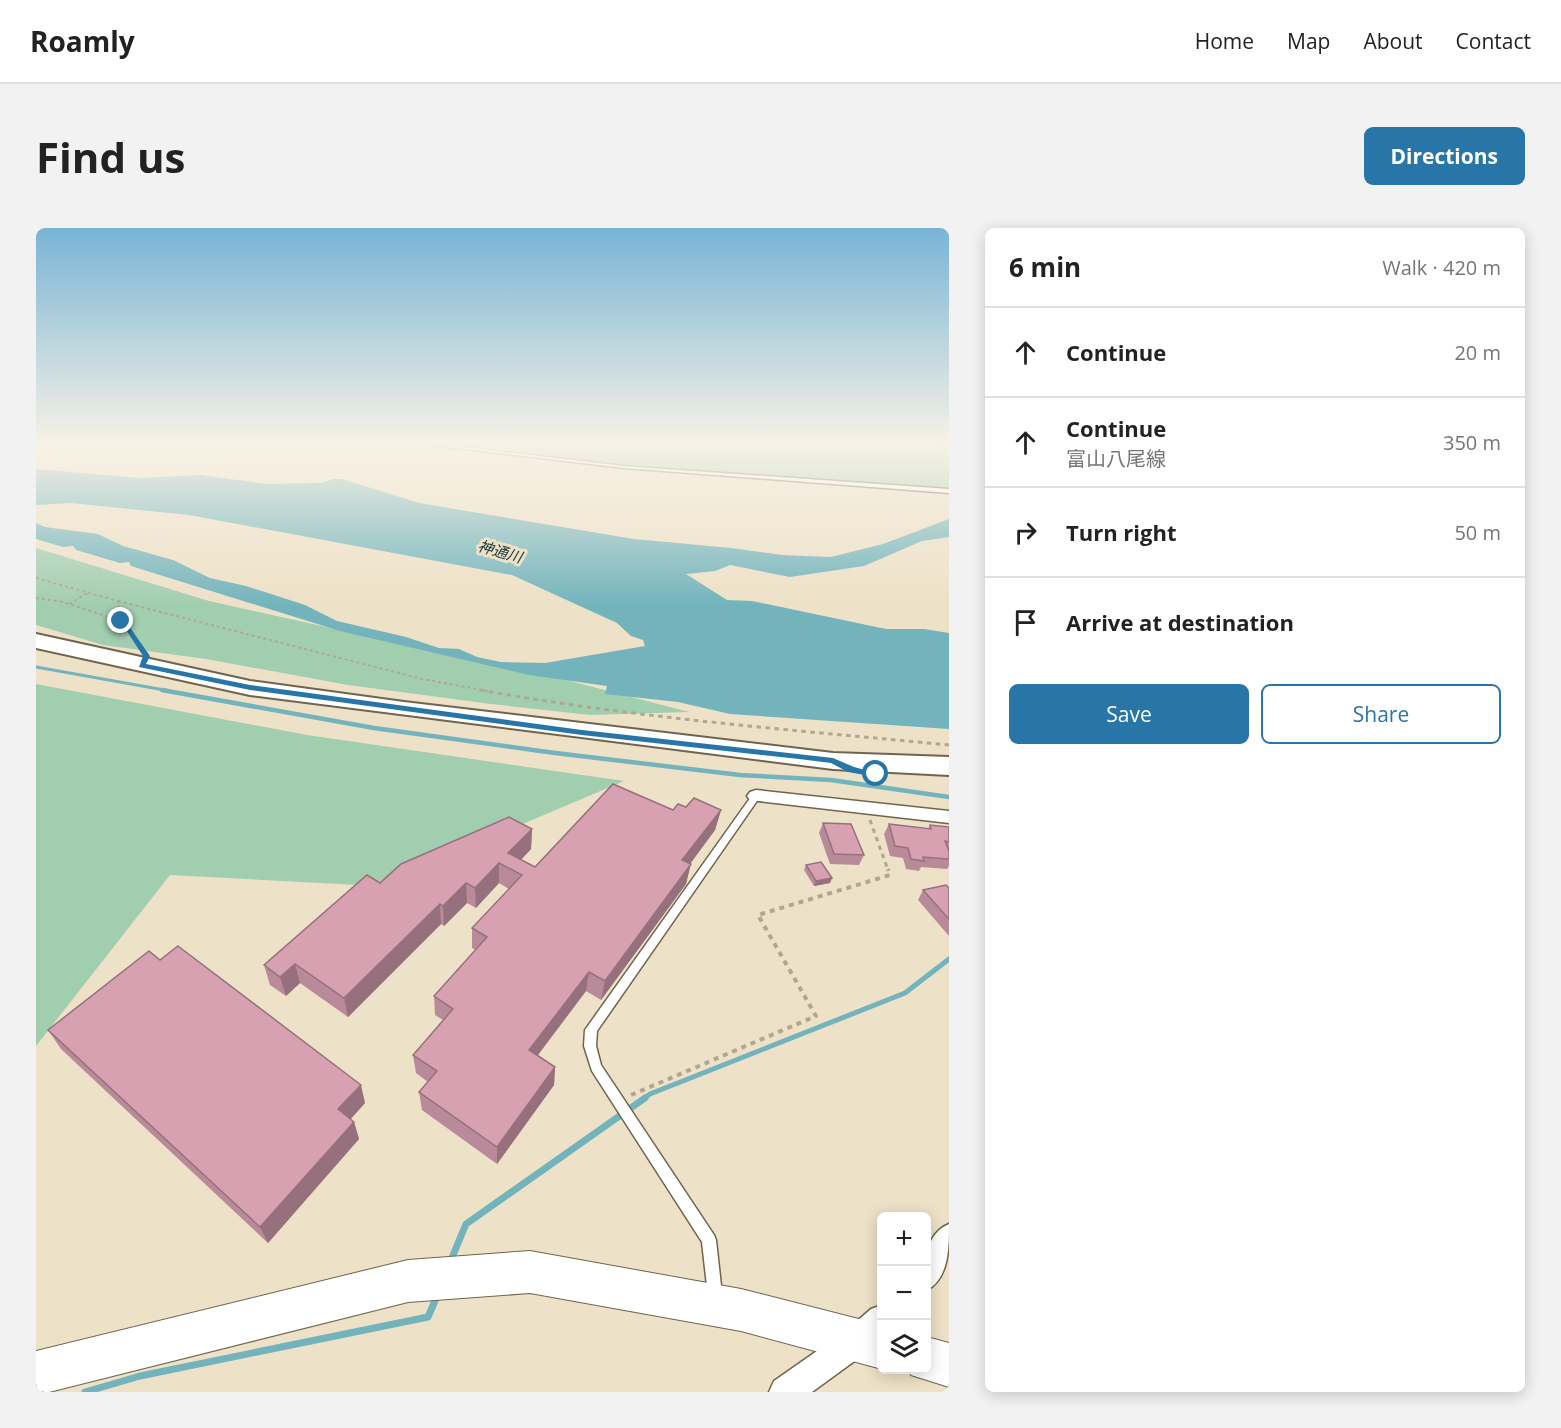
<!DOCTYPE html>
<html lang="en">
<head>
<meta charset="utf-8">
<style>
	body { margin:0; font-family:"Open Sans","Noto Sans JP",sans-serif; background:#f2f2f2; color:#222 }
	.controls { position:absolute; right:18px; bottom:18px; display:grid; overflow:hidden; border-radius:9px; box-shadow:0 3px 15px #0003 }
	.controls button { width:54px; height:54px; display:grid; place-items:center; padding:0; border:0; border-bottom:2px solid #e0e0e0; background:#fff; color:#222; font:30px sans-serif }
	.stop { position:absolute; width:18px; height:18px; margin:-14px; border:4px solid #2876a8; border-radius:50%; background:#fff }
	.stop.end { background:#2876a8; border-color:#fff; box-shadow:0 2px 6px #0008 }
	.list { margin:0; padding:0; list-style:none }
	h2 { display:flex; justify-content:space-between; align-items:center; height:78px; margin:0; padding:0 24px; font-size:26px }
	h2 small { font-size:20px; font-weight:400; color:#767676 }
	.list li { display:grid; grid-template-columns:39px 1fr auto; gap:18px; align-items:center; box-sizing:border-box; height:90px; padding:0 24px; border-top:2px solid #e0e0e0 }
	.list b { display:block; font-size:22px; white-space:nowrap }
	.list p { margin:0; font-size:20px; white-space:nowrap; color:#767676 }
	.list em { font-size:20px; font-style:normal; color:#767676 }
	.actions { display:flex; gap:12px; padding:18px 24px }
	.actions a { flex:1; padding:14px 0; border:2px solid #2876a8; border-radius:9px; text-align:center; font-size:21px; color:#2876a8 }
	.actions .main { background:#2876a8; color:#fff }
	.icon { flex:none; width:33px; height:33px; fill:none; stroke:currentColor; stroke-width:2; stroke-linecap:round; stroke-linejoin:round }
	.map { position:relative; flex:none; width:913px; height:1164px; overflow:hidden; border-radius:9px }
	header { display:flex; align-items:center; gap:36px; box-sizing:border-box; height:84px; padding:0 30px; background:#fff; border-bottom:2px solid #e0e0e0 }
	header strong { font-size:28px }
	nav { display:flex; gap:33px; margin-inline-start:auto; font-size:21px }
	.intro { display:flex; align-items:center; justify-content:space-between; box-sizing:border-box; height:144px; padding:0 36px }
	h1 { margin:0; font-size:42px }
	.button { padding:15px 27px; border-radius:9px; background:#2876a8; color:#fff; font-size:21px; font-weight:700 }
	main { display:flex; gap:36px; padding:0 36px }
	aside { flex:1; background:#fff; border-radius:9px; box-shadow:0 3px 15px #0003 }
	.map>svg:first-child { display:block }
	.green { fill:#a2ceb0 }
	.water { fill:#73b4bc }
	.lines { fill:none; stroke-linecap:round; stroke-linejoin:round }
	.stream-far3 { stroke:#73b4bc; stroke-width:3 }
	.stream-far2 { stroke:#73b4bc; stroke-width:4.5 }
	.stream-far1 { stroke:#73b4bc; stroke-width:5 }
	.stream { stroke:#73b4bc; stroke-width:7 }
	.lane-casing { stroke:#6f644d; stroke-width:3 }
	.street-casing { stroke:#6f644d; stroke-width:3 }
	.secondary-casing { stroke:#6f644d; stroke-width:2 }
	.primary-casing { stroke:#6f644d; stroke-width:4 }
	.path-far2 { stroke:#b0a792; stroke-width:2; stroke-dasharray:3 3; stroke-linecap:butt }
	.path-far1 { stroke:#b0a792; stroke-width:3; stroke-dasharray:4.5 4.5; stroke-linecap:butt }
	.path { stroke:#b0a792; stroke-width:4; stroke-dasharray:5 5; stroke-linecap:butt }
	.lane { fill:#fff; fill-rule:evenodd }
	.street { fill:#fff; fill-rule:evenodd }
	.secondary { fill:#fff; fill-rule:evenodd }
	.primary { fill:#fff; fill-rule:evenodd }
	.wall { fill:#b98a99 }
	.shaded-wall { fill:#96717d }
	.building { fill:#d7a1b2; stroke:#96717d; stroke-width:1.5 }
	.route { fill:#2876a8 }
	.labels { text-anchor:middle; stroke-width:6; stroke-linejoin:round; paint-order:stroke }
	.far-water-label { font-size:15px; font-style:italic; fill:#17383b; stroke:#ede1c7 }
</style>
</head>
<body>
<header>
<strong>Roamly</strong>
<nav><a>Home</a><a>Map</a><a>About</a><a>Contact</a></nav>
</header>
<div class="intro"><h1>Find us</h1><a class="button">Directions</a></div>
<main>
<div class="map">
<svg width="913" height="1164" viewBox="0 0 913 1164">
	<rect width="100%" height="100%" fill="#ede1c7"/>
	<path class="green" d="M386,214H878L913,217V262L572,235Z
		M0,320L173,373L530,452L653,484L554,487L455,476L312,457L170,431L67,417L0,397Z
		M0,456L271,507L588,553L341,658L134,647L0,818Z"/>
	<path class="water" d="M0,241L104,250L165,247L230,256L285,255L297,251H306L383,275L598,311L695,320L746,327L795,329L847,316L913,291V309L886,313L828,338L754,349L694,337L679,343L650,346L691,372L716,373L850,401H888L913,405V501L694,486L642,474L569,466L571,458L493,447L304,403L95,338L93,334L84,335L40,322L37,318L27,319L0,311V295L9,299L62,306L87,318L137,332L174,350L210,358L269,377L301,393L370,409L403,420L423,421L441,429L465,434L509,435L609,418L607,412L595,408L581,395L476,347L153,287L35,275L0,277Z"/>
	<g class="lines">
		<path class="stream-far3" d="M0,439L134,463"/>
		<path class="stream-far2" d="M126,462L338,500L519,525L704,547L795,552L913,569"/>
		<path class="stream-far1" d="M607,871L614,866L869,765L913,731"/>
		<path class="stream" d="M415,1032L430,996L609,870
			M49,1164L104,1148L392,1089L401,1068"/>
		<defs>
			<path id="lane" d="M369,214H385L588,238L913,261V265L588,240Z
				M554,214H558V215L556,216Z
				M894,214L913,215V217L896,215Z
				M720,565L724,568L723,570L561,803L560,818L565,837L678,1007L680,1012L686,1067L684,1072L679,1074L674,1072L672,1067L666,1014L556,843L548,818L549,802L717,566Z"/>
			<path id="street" d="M720,562L913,583V595L714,572L711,568L714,564Z
				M913,996C913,1020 913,1050 891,1062C889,1038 887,1007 913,996Z
				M846,1077V1113L776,1164H733L738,1153L811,1102L835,1081Z"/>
			<path id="secondary" d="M494,1023L705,1061L846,1097V1141L705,1103L494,1065L372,1074L13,1164H0V1123L372,1032Z
				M891,1109L913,1115V1159L875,1147L873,1142H891Z"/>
			<path id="primary" d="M0,406L214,453L368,474L797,525L913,529V547L797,541L214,467L0,420Z"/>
		</defs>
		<use href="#lane" class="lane-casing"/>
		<use href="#street" class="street-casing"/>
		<use href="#secondary" class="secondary-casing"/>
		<use href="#primary" class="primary-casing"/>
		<path class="path-far2" d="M0,350L82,373L85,393
			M0,370L27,374L85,393L105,421
			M82,373L386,451L452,463
			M33,376L52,365"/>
		<path class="path-far1" d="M444,462C599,490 757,502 913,517
			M834,592L852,642"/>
		<path class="path" d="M595,867L780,788L722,687L854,647L852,641"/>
		<use href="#lane" class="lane"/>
		<use href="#street" class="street"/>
		<use href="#secondary" class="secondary"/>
		<use href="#primary" class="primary"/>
	</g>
	<path class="wall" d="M650,579L685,582L679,602L654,636L650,656L565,772L550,763L502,827L519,839L518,857L461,936L386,882L383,864L392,854L380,845L377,827L407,792L399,787L398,768L440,722L436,720V700L473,661L463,655L440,680L431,675L408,698L405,696L312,789L264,755L250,768L234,757L228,737L344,655L496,601L495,621L485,632L499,639L637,582Z
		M787,595L828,627L823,637L794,636L783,605Z
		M853,596L892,601L894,597L913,599V638L911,641L885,639L883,643L870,641L867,630L854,628L848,606Z
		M770,637L796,650L794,655L778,658L768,642Z
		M913,660V708L882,672L887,662Z
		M124,732L329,875L315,891L318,894L323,911L232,1015L25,821L12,802Z"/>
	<path class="shaded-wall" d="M685,582L679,602L642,652L646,632Z
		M496,601L495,621L475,642L472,625Z
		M463,635V655L440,680L439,660Z
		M655,636L650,656L565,772L569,753Z
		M796,650L794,655L778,658L780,653Z
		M430,655L431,675L408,698L407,678Z
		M404,676L405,696L312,789L308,770Z
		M259,736L264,755L250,768L244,749Z
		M553,744L550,763L492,840L493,822Z
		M519,839L518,857L461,936V919Z
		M325,857L329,875L307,899L302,881Z
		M318,894L323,911L232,1015L224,999Z"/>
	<path class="building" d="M577,556L637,582L642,576L650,579L658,570L685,582L646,632L655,636L569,753L553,744L493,822L519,839L461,919L383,864L401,843L377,827L417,781L398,768L451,709L436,700L486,647L463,635L439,660L430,655L407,678L404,676L308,770L259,736L244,749L228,737L331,647L344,655L365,636L473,589L496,601L472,625L499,639Z
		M787,595L815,596L828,627L798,626Z
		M853,596L895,601L894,597L913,599V614L909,613L913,623V631L887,629L888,633L875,631L872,620L859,618Z
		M785,634L796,650L780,653L770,637Z
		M910,657L913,660V691L887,662Z
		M142,718L325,857L302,881L318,894L224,999L12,802L113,723L124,732Z"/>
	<linearGradient id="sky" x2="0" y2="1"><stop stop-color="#79b4d6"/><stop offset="0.57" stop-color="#f7f2e6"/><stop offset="1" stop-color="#f7f2e6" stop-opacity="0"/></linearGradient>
	<rect width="913" height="377" fill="url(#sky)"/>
	<path class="route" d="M83,391H88L114,428L110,436L214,457L546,502L797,530L818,539L844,546L840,549L812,544L795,535L763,531L546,507L214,462L103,439L107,428Z"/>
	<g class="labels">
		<g class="far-water-label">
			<text transform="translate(464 324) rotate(16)" y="5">神通川</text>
		</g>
	</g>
</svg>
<div class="controls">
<button>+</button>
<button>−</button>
<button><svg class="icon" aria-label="layers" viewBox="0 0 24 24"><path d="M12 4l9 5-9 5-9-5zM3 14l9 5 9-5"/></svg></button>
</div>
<div class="stop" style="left:840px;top:546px"></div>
<div class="stop end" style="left:85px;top:393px"></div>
</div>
<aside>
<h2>6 min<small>Walk · 420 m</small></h2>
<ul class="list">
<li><svg class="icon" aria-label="ahead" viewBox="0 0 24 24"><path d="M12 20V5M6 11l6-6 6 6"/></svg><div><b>Continue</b></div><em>20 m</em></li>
<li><svg class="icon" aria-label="ahead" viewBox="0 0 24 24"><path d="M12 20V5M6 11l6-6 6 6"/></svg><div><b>Continue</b><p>富山八尾線</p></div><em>350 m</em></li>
<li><svg class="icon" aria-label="right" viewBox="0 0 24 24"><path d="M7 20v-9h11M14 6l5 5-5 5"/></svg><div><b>Turn right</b></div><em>50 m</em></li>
<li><svg class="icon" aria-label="arrive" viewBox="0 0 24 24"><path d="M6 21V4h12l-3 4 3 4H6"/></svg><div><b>Arrive at destination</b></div></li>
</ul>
<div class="actions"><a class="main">Save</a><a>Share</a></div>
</aside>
</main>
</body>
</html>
